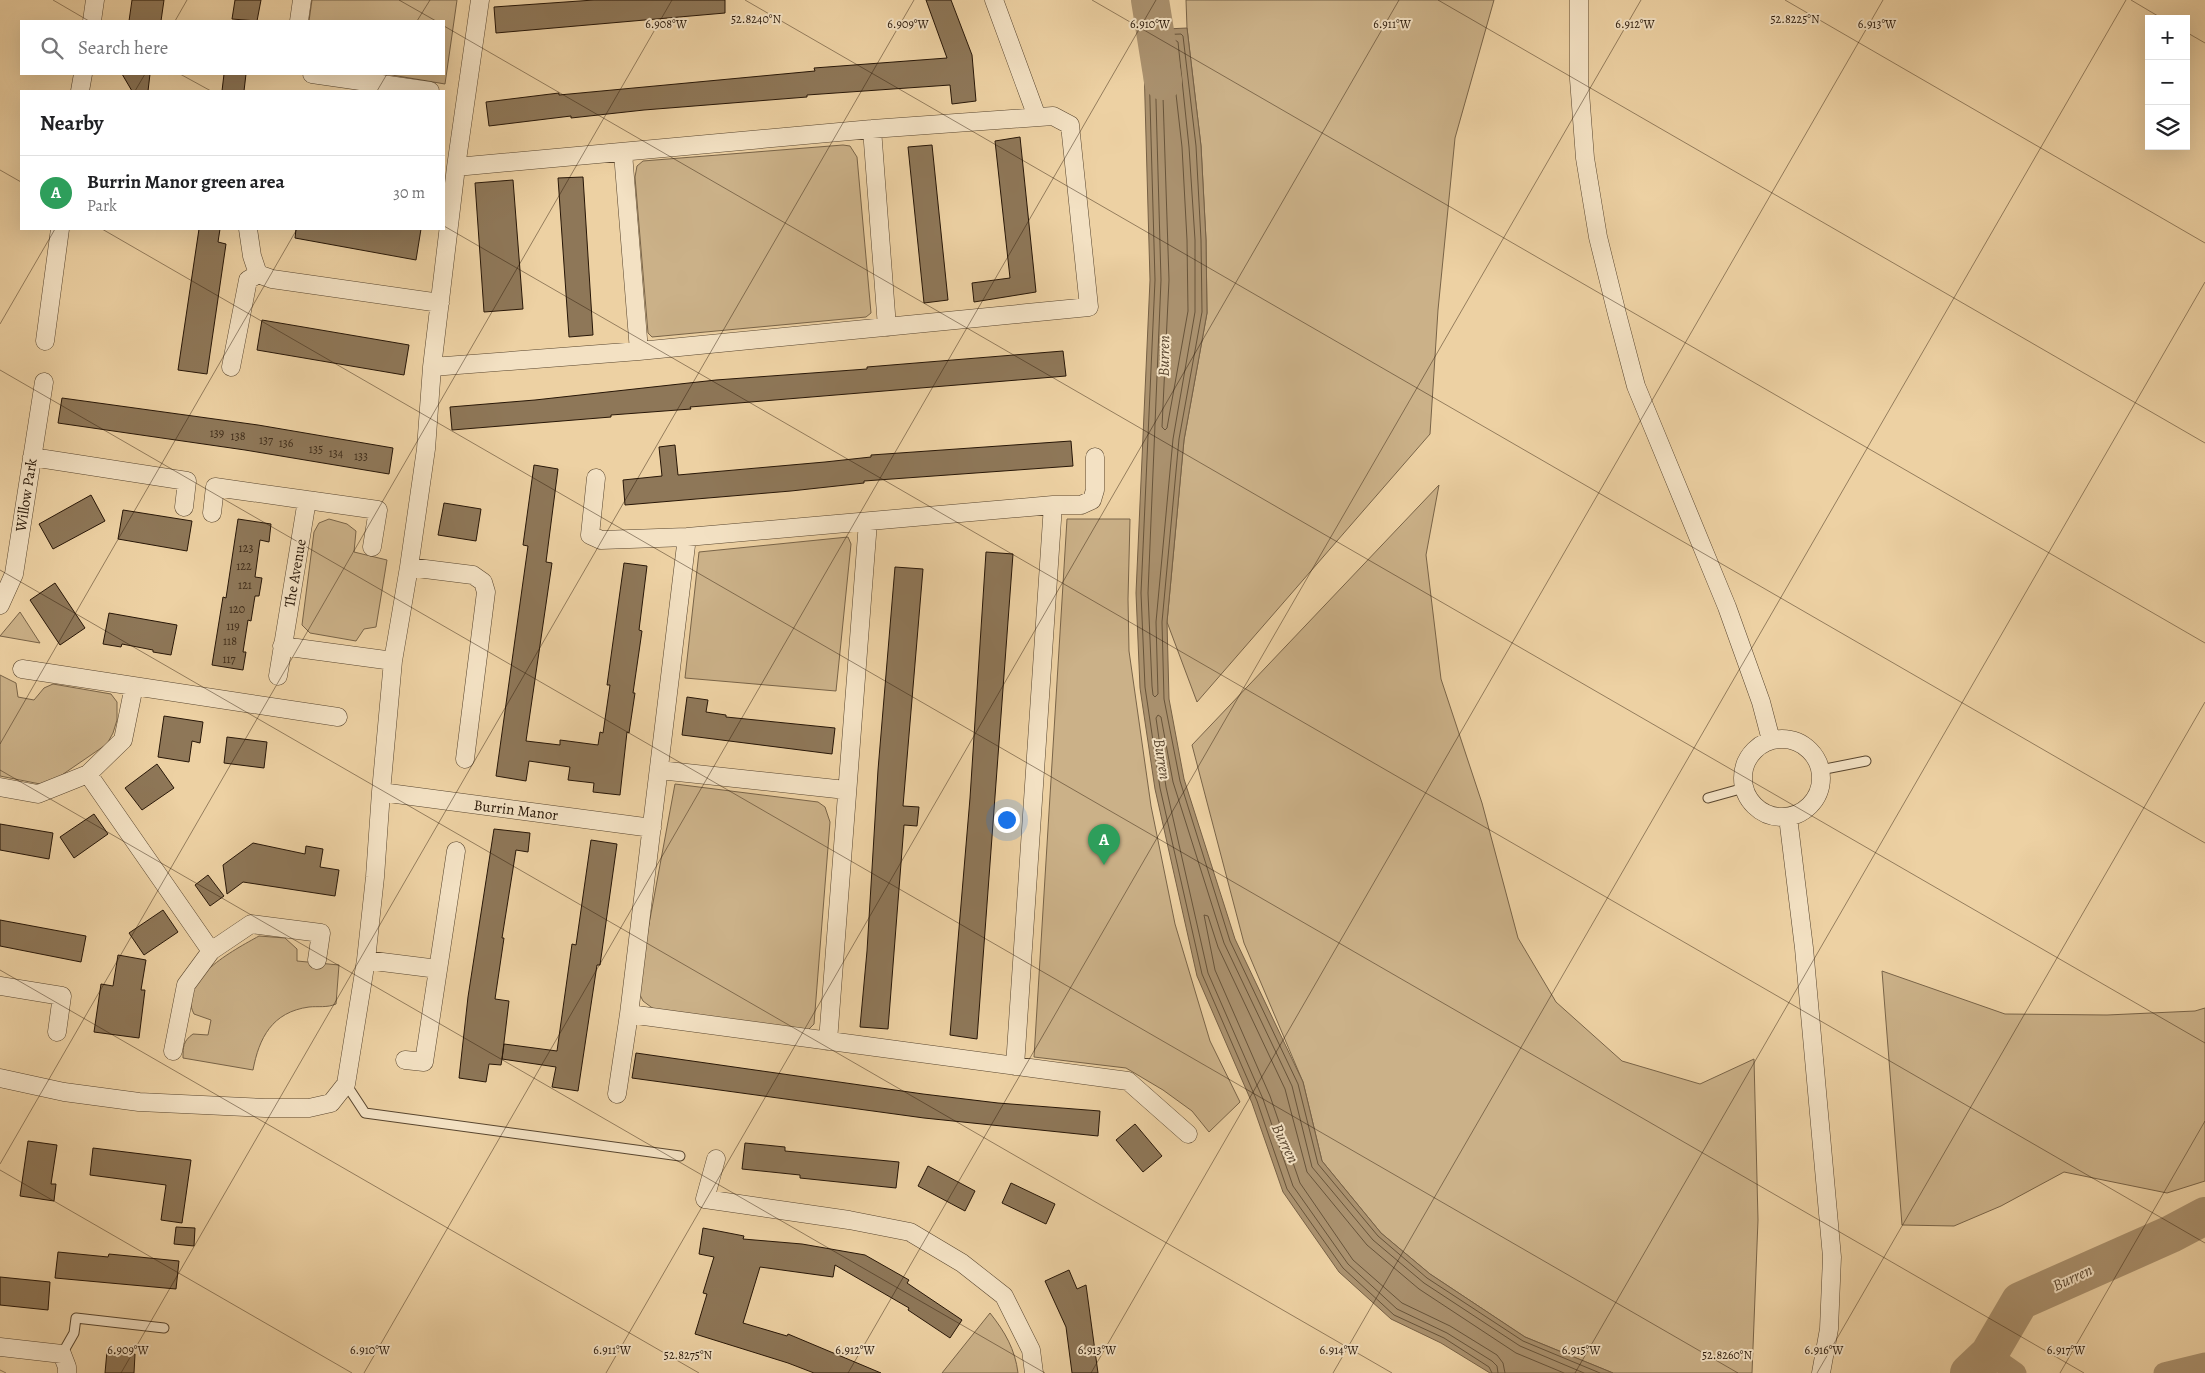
<!DOCTYPE html>
<html lang="en">
<head>
<meta charset="utf-8">
<style>
	body { margin:0; font-family:Alegreya,serif; background:#f6f6f6; color:#202124 }
	.controls { position:absolute; right:15px; top:15px; display:grid; overflow:hidden; border-radius:0px; box-shadow:0 5px 20px #0002 }
	.controls button { width:45px; height:45px; display:grid; place-items:center; padding:0; border:0; border-bottom:1px solid #e0e0e0; background:#fff; color:#202124; font:25px sans-serif }
	.you { position:absolute; left:1006px; top:819px; width:18px; height:18px; margin:-12px; border:4px solid #fff; border-radius:50%; background:#1a73e8; box-shadow:0 0 0 8px #1a73e833 }
	.badge { display:grid; place-items:center; width:32px; height:32px; border-radius:50%; background:#8f2418; color:#fff; font-size:16px; font-weight:700 }
	.pin { position:absolute; translate:-50% -41px; filter:drop-shadow(0 1px 2px #0008) }
	.pin::after { content:''; position:absolute; top:26px; width:18px; height:15px; background:inherit; clip-path:polygon(0 0,100% 0,50% 100%) }
	.list { margin:0; padding:0; list-style:none }
	h2 { display:flex; justify-content:space-between; align-items:center; height:65px; margin:0; padding:0 20px; font-size:21px }
	h2 small { font-size:16px; font-weight:400; color:#757577 }
	.list li { display:grid; grid-template-columns:32px 1fr auto; gap:15px; align-items:center; box-sizing:border-box; height:75px; padding:0 20px; border-top:1px solid #e0e0e0 }
	.list b { display:block; font-size:19px; white-space:nowrap }
	.list p { margin:0; font-size:16px; white-space:nowrap; color:#757577 }
	.list em { font-size:16px; font-style:normal; color:#757577 }
	.icon { flex:none; width:28px; height:28px; fill:none; stroke:currentColor; stroke-width:2; stroke-linecap:round; stroke-linejoin:round }
	.map { position:relative; flex:none; width:2205px; height:1373px; overflow:hidden }
	.search { position:absolute; background:#fff; box-shadow:0 5px 20px #0002; left:20px; top:20px; width:425px; height:55px; display:flex; align-items:center; gap:12px; box-sizing:border-box; padding:0 18px; border-radius:0px; color:#757577; font-size:19px }
	.panel { position:absolute; background:#fff; box-shadow:0 5px 20px #0002; left:20px; top:90px; width:425px; height:140px; border-radius:0px }
	.map>svg:first-child { display:block }
	.green { fill:#cbb188; stroke:#796448 }
	.water { fill:#aa916e; stroke:#766045 }
	.lines { fill:none; stroke-linecap:round; stroke-linejoin:round }
	.shore { stroke:#68543a; stroke-width:1 }
	.canal { stroke:#aa916e; stroke-width:21 }
	.river { stroke:#aa916e; stroke-width:38 }
	.building { fill:#8e7758; stroke:#271607 }
	.service-casing { stroke:#58452e; stroke-width:11 }
	.minor-casing { stroke:#58452e; stroke-width:19 }
	.service { stroke:#f3e1c3; stroke-width:9 }
	.minor { stroke:#f3e1c3; stroke-width:18 }
	.ticks { fill:none; stroke:#271607; stroke-width:1; stroke-opacity:0.45 }
	.labels { text-anchor:middle; stroke-width:4; stroke-linejoin:round; paint-order:stroke }
	.number-label { font-size:12px; fill:#412e1b }
	.street-label { font-size:15px; fill:#271607; stroke:#f3e1c3 }
	.water-label { font-size:16px; font-style:italic; fill:#5b4730; stroke:#f3e1c3 }
	.ticks-label { font-size:12px; text-anchor:middle; fill:#271607; stroke:#f3e1c3; stroke-width:4; stroke-linejoin:round; paint-order:stroke }
</style>
</head>
<body>
<div class="map">
<svg width="2205" height="1373" viewBox="0 0 2205 1373">
	<rect width="100%" height="100%" fill="#edd1a3"/>
	<filter id="stains"><feTurbulence type="fractalNoise" baseFrequency=".004" numOctaves="4"/><feColorMatrix values="0 0 0 0 .2 0 0 0 0 .09 0 0 0 0 .02 0 0 0 .5 -.17"/></filter>
	<radialGradient id="worn" r=".72"><stop offset=".6" stop-color="#630" stop-opacity="0"/><stop offset="1" stop-color="#630" stop-opacity=".3"/></radialGradient>
	<path class="green" d="M312,0H457L445,84L386,74H444V21H309Z
		M1186,0H1494L1455,138L1438,310L1430,434L1197,702L1167,622L1184,440L1207,313L1206,240L1201,146L1187,28Z
		M843,145L850,146L857,157L871,313L866,317L652,337L648,333L635,177L637,166L643,161Z
		M1439,485L1426,555L1441,679L1482,803L1518,938L1556,1002L1622,1061L1700,1084L1754,1059L1758,1220L1752,1373H1613L1525,1337L1430,1274L1381,1233L1322,1161L1303,1082L1244,943L1192,745Z
		M329,519L347,524L356,531L354,552L387,560L376,627L364,629L356,641L310,633L302,625L314,532L319,523Z
		M1067,519H1130L1128,599L1129,651L1151,806L1175,924L1210,1041L1240,1102L1209,1132L1192,1111L1163,1090L1126,1068L1034,1057Z
		M848,537L851,544L836,691L685,678L699,552Z
		M20,612L40,643L0,636Z
		M0,675L16,683L18,697L34,700L44,688L53,684L111,694L117,702V720L113,733L107,744L56,779L40,784L0,776Z
		M675,784L818,802L825,807L830,822L814,1024L807,1031L655,1010L643,1001L637,989Z
		M259,936L285,938L297,949V961L339,965L336,1004C327,1008 318,1006 309,1007C272,1012 259,1038 253,1070L183,1058C183,1047 183,1041 193,1034L208,1035L211,1020L194,1014C176,980 234,950 259,936Z
		M1882,971L2005,1014L2107,1015L2195,1011L2205,1008V1181L2167,1193L2064,1172L2001,1206L1954,1226L1902,1225Z
		M990,1313C1005,1332 1015,1349 1018,1373H942Z"/>
	<path class="water" d="M1187,28L1201,146L1206,240L1207,313L1184,440L1167,622L1169,699L1184,779L1235,939L1303,1082L1322,1161L1381,1233L1430,1274L1525,1337L1613,1373H1490L1441,1343L1391,1319L1339,1272L1283,1192L1252,1103L1197,976L1155,789L1140,688L1136,593L1150,280L1144,65L1145,30Z"/>
	<g class="lines">
		<path class="shore" d="M1175,40L1178,42L1189,147L1195,240V312L1173,439L1156,622L1158,694L1155,697L1153,695L1152,686L1148,593L1161,280L1155,65L1156,42Z
			M1165,48L1171,50L1182,147L1187,240L1188,311L1167,428L1165,430L1162,427L1169,280L1162,66L1163,50Z
			M1492,1373L1489,1367L1444,1338L1394,1315L1343,1268L1287,1189L1257,1101L1202,974L1160,788L1145,687L1141,593L1155,280L1149,66L1150,37L1152,35L1181,34L1183,36L1196,146L1201,240L1202,312L1179,439L1162,622L1164,699L1180,781L1230,941L1298,1084L1318,1164L1378,1236L1427,1278L1523,1341L1600,1373
			M1498,1373L1497,1366L1492,1361L1447,1333L1397,1309L1348,1264L1293,1186L1263,1099L1208,973L1166,787L1156,718L1158,715L1161,717L1173,782L1224,943L1292,1086L1312,1167L1373,1240L1424,1283L1520,1346L1584,1373
			M1505,1373L1503,1363L1497,1355L1450,1326L1402,1303L1353,1260L1300,1183L1270,1096L1215,970L1204,915L1208,916L1218,947L1285,1089L1307,1172L1367,1245L1419,1289L1516,1353L1564,1373"/>
		<path class="canal" d="M1989,1354L2016,1373
			M2164,1373L2205,1363"/>
		<path class="river" d="M1150,0L1163,81
			M1969,1373L1989,1354L2020,1301L2171,1234L2205,1216"/>
	</g>
	<path class="building" d="M132,0H164L161,21H129Z
		M235,0H261L257,21L232,19Z
		M594,0H725V13L496,33L494,7Z
		M926,0H951L972,55L976,101L952,104L950,85L807,95V97L644,110L571,118V116L489,126L486,102L559,93V95L815,71L814,68L947,58Z
		M122,74H150L148,91H132Z
		M224,74H246L244,91H222Z
		M1020,137L1036,292L974,302L972,283L1010,278L995,141Z
		M932,145L948,300L924,303L908,147Z
		M583,177L593,335L569,337L558,178Z
		M513,180L523,309L484,312L475,183Z
		M199,229H220L218,242L226,244L207,374L178,370Z
		M296,229H421L416,260L295,238Z
		M262,320L409,345L404,375L257,350Z
		M1063,351L1066,376L690,407L691,409L611,415V417L452,430L450,407L535,400L716,380L867,369V367Z
		M62,398L258,425L393,448L389,474L245,450L58,423Z
		M1071,441L1073,466L864,481V483L791,491L625,505L623,480L662,476L659,447L675,445L678,475L825,462L871,457V455Z
		M534,465L558,469L546,562L552,563L526,741L560,745V740L598,745L600,732L603,733L610,685H607L624,563L647,566L639,630L642,631L633,693H635L629,733L627,732L620,795L593,792L594,783L568,780L570,767L529,761L526,781L496,776L528,546L523,545Z
		M91,495L105,521L53,549L39,524Z
		M444,503L481,509L476,541L438,535Z
		M123,510L192,521L187,551L118,539Z
		M238,519L271,524L269,542L260,540L255,577L262,578L259,596H255L251,621L248,620L243,652H246L243,670L212,665L223,597L226,598Z
		M986,552L1013,554L977,1039L950,1035L970,798Z
		M895,567L923,569L903,806L919,807L917,826L904,825L888,1029L860,1027L867,951L878,770Z
		M55,583L85,628L60,645L30,600Z
		M109,613L177,625L171,655L153,652V650L122,644L121,647L103,644Z
		M687,697L708,700L706,712L726,715V717L835,728L832,754L682,735Z
		M164,716L203,722L200,743L192,741L189,762L158,757Z
		M227,737L267,742L264,768L224,763Z
		M157,764L174,788L142,810L125,788Z
		M94,814L108,834L74,858L60,837Z
		M0,824L53,833L49,859L0,850Z
		M494,829L530,833L528,852L516,850L502,938H504L495,999L509,1001L502,1059L501,1065L489,1064L486,1082L459,1078L468,997Z
		M591,840L617,844L600,965H597L578,1091L552,1087L556,1067L502,1059L504,1044L557,1051L572,944L576,945Z
		M253,843L305,854L306,846L323,849L320,867L339,870L335,896L243,882L227,894L223,865Z
		M208,875L224,896L210,906L195,885Z
		M163,910L178,932L144,955L129,933Z
		M0,920L86,936L81,962L0,946Z
		M118,955L146,960L141,990H145L139,1038L94,1032L101,984L113,986Z
		M636,1053L923,1094L998,1103L1100,1111L1098,1136L924,1118L632,1078Z
		M1135,1124L1162,1156L1143,1172L1116,1140Z
		M28,1141L57,1145L51,1184H56L54,1201L20,1196Z
		M745,1143L785,1147V1151L899,1162L896,1188L800,1178V1175L742,1169Z
		M93,1148L191,1160L182,1223L161,1220L166,1185L90,1175Z
		M928,1166L975,1191L965,1211L918,1186Z
		M1011,1183L1055,1204L1046,1224L1002,1203Z
		M176,1227L195,1228L194,1246L174,1244Z
		M703,1228L744,1236L743,1239L802,1244L865,1255L909,1280L907,1283L962,1320L950,1338L908,1310L909,1308L835,1265L833,1277L760,1267L743,1323L787,1336L788,1334L881,1373H814L788,1363L695,1334L707,1294L703,1293L714,1257L699,1254Z
		M58,1252L108,1257L109,1254L179,1261L176,1289L55,1278Z
		M1069,1270L1077,1289L1086,1285L1098,1373H1072L1066,1327L1045,1281Z
		M0,1277L50,1282L48,1310L0,1305Z
		M107,1351L135,1354L134,1373H105Z"/>
	<g class="lines">
		<defs>
			<path id="service" d="M1820,770L1866,761
				M1708,798L1744,788
				M346,1084L365,1113L680,1156
				M62,1354L74,1333L76,1318L164,1328"/>
			<path id="minor" d="M994,0L1037,117
				M1579,0V79L1585,158L1598,237L1617,314L1636,386L1727,607L1761,702L1771,740
				M92,21L95,0
				M299,21L302,0
				M312,74L430,91
				M80,91L83,74
				M872,129L887,327
				M623,153L639,351
				M248,229L252,256L258,274L272,279L440,303
				M45,341L60,229
				M231,367L248,280L258,274
				M432,367L639,351L1089,307L1070,125L1053,116L872,129L456,167
				M32,457L187,481L184,507
				M596,478L590,535L601,540L687,537L1053,505H1081L1092,500L1095,490V457
				M212,513L215,487L307,500
				M409,567L473,575L483,582L486,592L465,759
				M0,605L14,574L44,382
				M282,646L393,661
				M22,669L338,717
				M278,676L307,500L378,510L372,547
				M1743 778a39 39 0 1 1 78 0a39 39 0 1 1-78 0Z
				M659,770L846,790
				M88,774L211,951
				M0,787L38,794L88,774L123,740L134,686
				M381,792L652,828
				M1788,817L1804,948L1832,1257L1829,1329L1821,1373
				M366,960L438,969
				M0,986L62,996L57,1032
				M629,1014L1128,1081L1188,1134
				M828,1041L868,522
				M173,1051L186,985L211,951L251,924L321,933L317,960
				M405,1060L424,1062L456,851
				M1015,1066L1053,505
				M0,1078L64,1092L139,1102L265,1108H309L331,1103L346,1084L366,960L375,877L381,792L393,661L409,567L426,449L432,367L456,167L480,0
				M617,1094L629,1014L687,537
				M716,1159L705,1199L849,1220L910,1232L962,1263L1004,1296L1031,1350L1034,1373
				M0,1347L62,1354L67,1367V1373"/>
		</defs>
		<use href="#service" class="service-casing"/>
		<use href="#minor" class="minor-casing"/>
		<use href="#service" class="service"/>
		<use href="#minor" class="minor"/>
	</g>
	<path class="ticks" d="M53,0L89,21M399,0L436,21M745,0L2205,843M1092,0L2205,643M1438,0L2205,443M1785,0L2205,243M2131,0L2163,19M175,21L187,0M417,21L430,0M444,26L2205,1043M2186,32L2205,43M180,74L211,91M135,91L145,74M377,91L387,74M0,170L21,182M444,226L2205,1243M102,229L2084,1373M0,324L55,229M0,370L1738,1373M0,570L1392,1373M0,744L297,229M0,770L1045,1373M0,970L699,1373M0,1164L672,0M0,1170L352,1373M0,1370L6,1373M121,1373L914,0M364,1373L1156,0M606,1373L1399,0M848,1373L1641,0M1091,1373L1883,0M1333,1373L2126,0M1575,1373L2205,282M1817,1373L2205,702M2060,1373L2205,1121"/>
	<g class="labels">
		<g class="number-label">
			<text x="217" y="437">139</text>
			<text x="238" y="440">138</text>
			<text x="266" y="444">137</text>
			<text x="286" y="447">136</text>
			<text x="316" y="453">135</text>
			<text x="336" y="457">134</text>
			<text x="361" y="460">133</text>
			<text x="246" y="552">123</text>
			<text x="244" y="570">122</text>
			<text x="245" y="589">121</text>
			<text x="237" y="613">120</text>
			<text x="233" y="630">119</text>
			<text x="230" y="645">118</text>
			<text x="229" y="663">117</text>
		</g>
		<g class="street-label">
			<text transform="translate(26 495) rotate(-81)" y="5">Willow Park</text>
			<text transform="translate(295 573) rotate(-80)" y="5">The Avenue</text>
			<text transform="translate(516 810) rotate(7)" y="5">Burrin Manor</text>
		</g>
		<g class="water-label">
			<text transform="translate(1163 356) rotate(-89)" y="6">Burren</text>
			<text transform="translate(1163 759) rotate(81)" y="6">Burren</text>
			<text transform="translate(1286 1143) rotate(64)" y="6">Burren</text>
			<text transform="translate(2072 1277) rotate(-25)" y="6">Burren</text>
		</g>
	</g>
	<g class="ticks-label">
		<text x="756" y="23">52.8240°N</text>
		<text x="1795" y="23">52.8225°N</text>
		<text x="908" y="28">6.909°W</text>
		<text x="1150" y="28">6.910°W</text>
		<text x="1392" y="28">6.911°W</text>
		<text x="1635" y="28">6.912°W</text>
		<text x="1877" y="28">6.913°W</text>
		<text x="666" y="28">6.908°W</text>
		<text x="128" y="1354">6.909°W</text>
		<text x="370" y="1354">6.910°W</text>
		<text x="612" y="1354">6.911°W</text>
		<text x="855" y="1354">6.912°W</text>
		<text x="1097" y="1354">6.913°W</text>
		<text x="1339" y="1354">6.914°W</text>
		<text x="1581" y="1354">6.915°W</text>
		<text x="1824" y="1354">6.916°W</text>
		<text x="2066" y="1354">6.917°W</text>
		<text x="688" y="1359">52.8275°N</text>
		<text x="1727" y="1359">52.8260°N</text>
	</g>
	<rect width="100%" height="100%" filter="url(#stains)"/>
	<rect width="100%" height="100%" fill="url(#worn)"/>
</svg>
<div class="controls">
<button>+</button>
<button>−</button>
<button><svg class="icon" aria-label="layers" viewBox="0 0 24 24"><path d="M12 4l9 5-9 5-9-5zM3 14l9 5 9-5"/></svg></button>
</div>
<div class="you"></div>
<div class="pin badge" style="left:1104px;top:865px;background:#2e9e5b">A</div>
<div class="search"><svg class="icon" aria-label="search" viewBox="0 0 24 24"><circle cx="10" cy="10" r="6"/><path d="M15 15l6 6"/></svg>Search here</div>
<section class="panel">
<h2>Nearby<small></small></h2>
<ul class="list">
<li><span class="badge" style="background:#2e9e5b">A</span><div><b>Burrin Manor green area</b><p>Park</p></div><em>30 m</em></li>
</ul>
</section>
</div>
</body>
</html>
